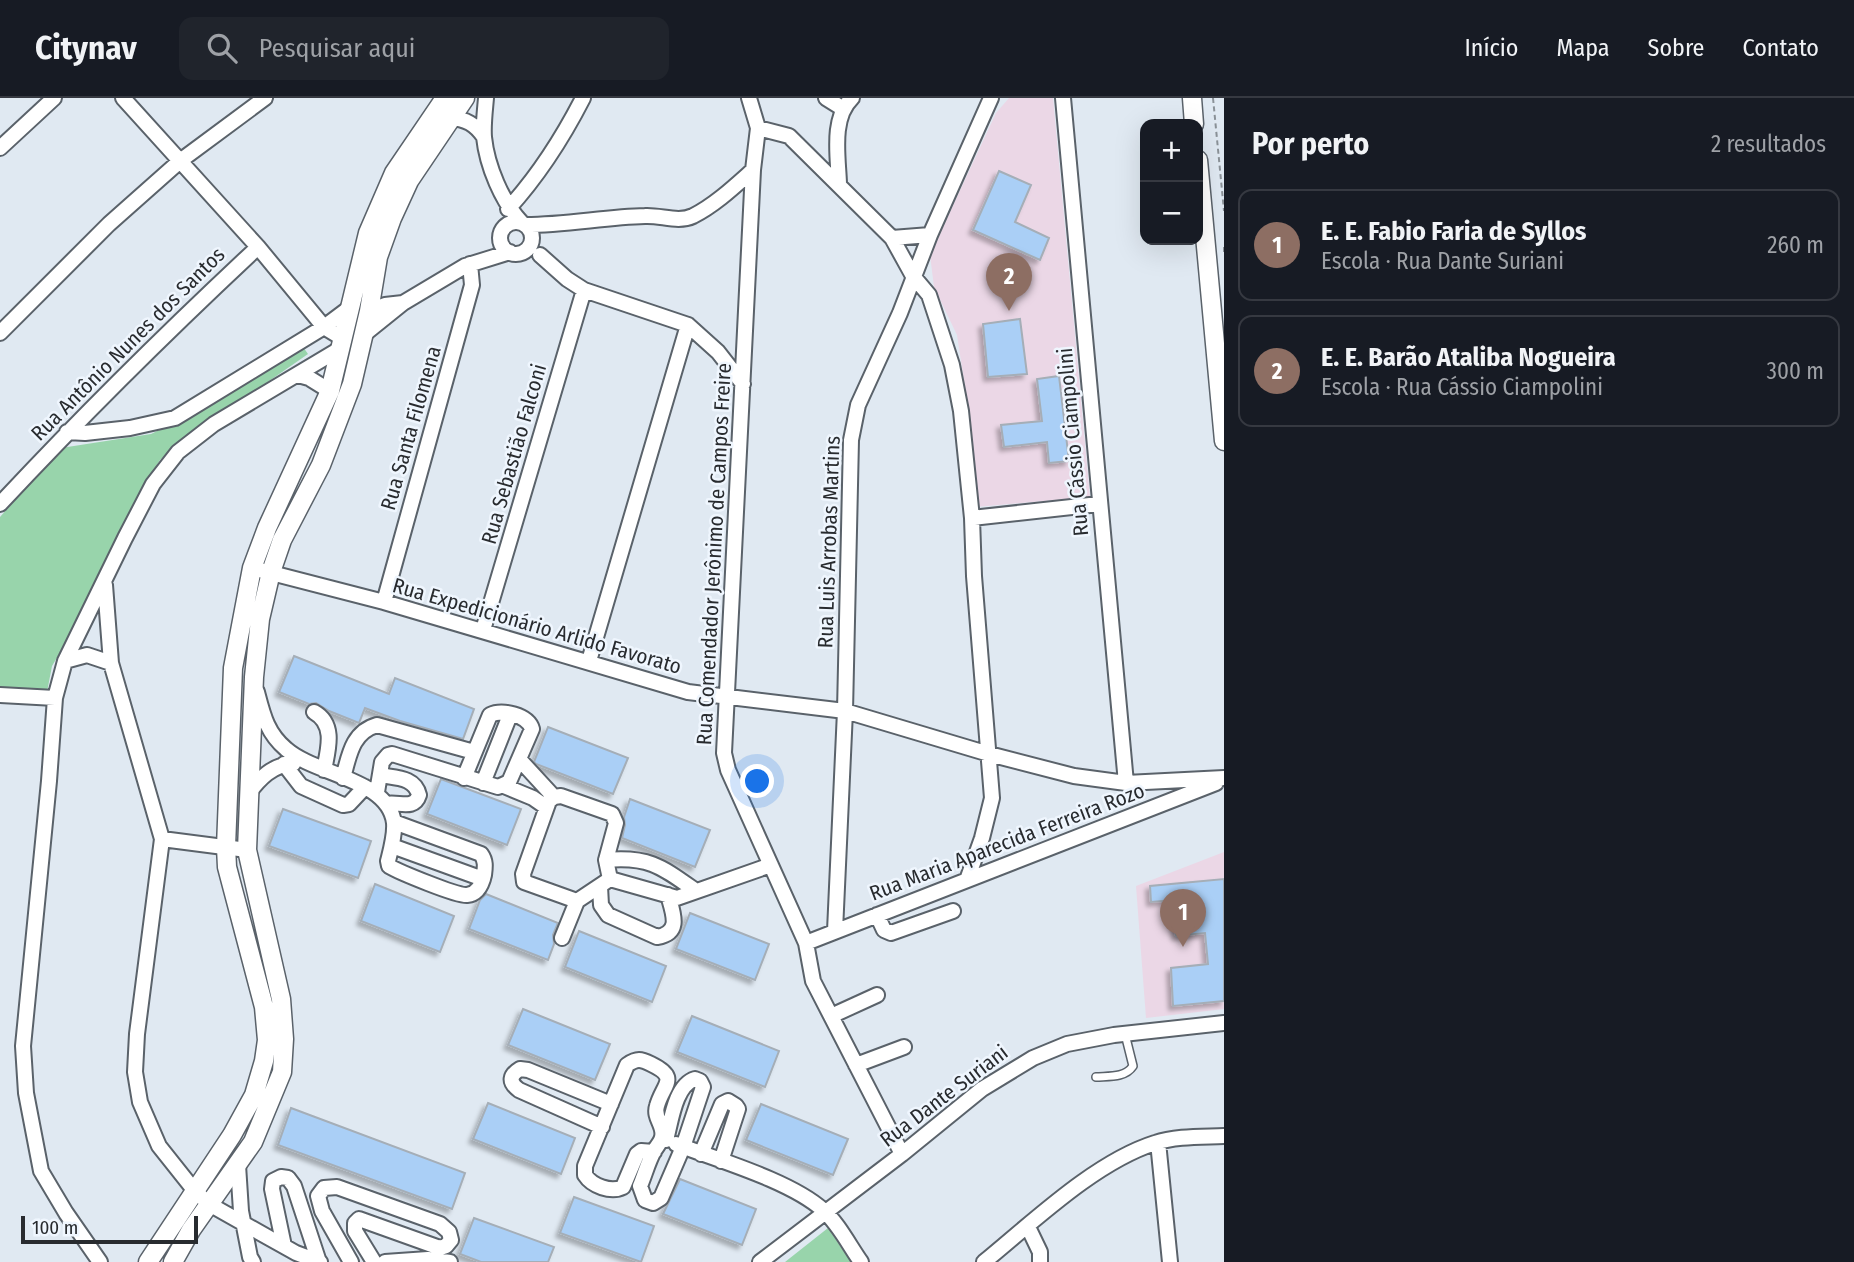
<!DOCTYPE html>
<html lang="pt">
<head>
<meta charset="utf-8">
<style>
	body { margin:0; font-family:"Fira Sans Condensed",sans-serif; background:#20242c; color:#f1f3f6 }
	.controls { position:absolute; right:21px; top:21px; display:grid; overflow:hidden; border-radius:14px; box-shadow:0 7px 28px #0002 }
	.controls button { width:63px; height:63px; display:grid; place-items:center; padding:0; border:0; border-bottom:2px solid #363941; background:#171b24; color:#f1f3f6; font:35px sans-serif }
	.scale { position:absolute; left:21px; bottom:18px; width:177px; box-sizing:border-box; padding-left:7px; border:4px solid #282b2f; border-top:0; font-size:19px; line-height:24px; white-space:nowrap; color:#282b2f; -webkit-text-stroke:5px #eff6fe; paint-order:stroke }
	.you { position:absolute; left:758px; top:684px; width:24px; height:24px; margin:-18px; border:5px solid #fff; border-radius:50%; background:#1a73e8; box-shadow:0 0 0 10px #1a73e833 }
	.badge { display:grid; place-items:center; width:46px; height:46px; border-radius:50%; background:#7c3aed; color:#fff; font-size:23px; font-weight:700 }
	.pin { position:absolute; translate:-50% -58px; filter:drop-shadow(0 2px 4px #0008) }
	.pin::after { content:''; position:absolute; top:37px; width:24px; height:21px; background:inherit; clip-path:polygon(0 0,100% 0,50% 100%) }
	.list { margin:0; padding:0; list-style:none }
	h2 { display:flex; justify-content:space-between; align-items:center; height:91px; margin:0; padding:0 28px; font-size:30px }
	h2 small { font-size:23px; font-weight:400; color:#9ea1a6 }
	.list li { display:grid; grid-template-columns:46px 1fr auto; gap:21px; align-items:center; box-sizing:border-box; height:112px; margin:0 14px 14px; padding:0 14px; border:2px solid #363941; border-radius:14px }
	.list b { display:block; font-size:26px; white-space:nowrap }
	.list p { margin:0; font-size:23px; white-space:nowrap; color:#9ea1a6 }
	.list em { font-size:23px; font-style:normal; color:#9ea1a6 }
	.icon { flex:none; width:38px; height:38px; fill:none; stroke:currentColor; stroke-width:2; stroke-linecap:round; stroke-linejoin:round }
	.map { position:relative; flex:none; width:1224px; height:1164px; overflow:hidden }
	header { display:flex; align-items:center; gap:42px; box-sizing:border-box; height:98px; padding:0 35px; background:#171b24; border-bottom:2px solid #363941 }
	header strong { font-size:33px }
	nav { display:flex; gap:38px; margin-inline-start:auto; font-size:24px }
	.search { width:490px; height:63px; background:#20242c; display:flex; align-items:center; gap:18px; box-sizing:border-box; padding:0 24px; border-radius:14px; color:#9ea1a6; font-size:26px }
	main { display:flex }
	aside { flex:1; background:#171b24 }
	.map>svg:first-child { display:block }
	.education { fill:#ebd7e6 }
	.green { fill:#98d4ab }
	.building { fill:#aacff6; stroke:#a5aeb7; stroke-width:2; filter:url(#shadow) }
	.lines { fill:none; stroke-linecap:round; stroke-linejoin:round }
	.service-casing { stroke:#5a626a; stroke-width:10 }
	.minor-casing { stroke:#5a626a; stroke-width:18 }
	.tertiary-casing { stroke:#5a626a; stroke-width:21 }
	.path { stroke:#8b9298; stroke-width:2; stroke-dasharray:5 3.5; stroke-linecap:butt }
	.service { stroke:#fff; stroke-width:7 }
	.minor { stroke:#fff; stroke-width:14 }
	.tertiary { stroke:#fff; stroke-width:18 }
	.labels { text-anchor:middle; stroke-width:5; stroke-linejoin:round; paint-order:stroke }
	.street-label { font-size:21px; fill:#282b2f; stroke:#eff6fe }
</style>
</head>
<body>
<header>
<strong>Citynav</strong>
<div class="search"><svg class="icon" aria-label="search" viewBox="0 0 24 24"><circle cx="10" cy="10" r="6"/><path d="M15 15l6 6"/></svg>Pesquisar aqui</div>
<nav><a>Início</a><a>Mapa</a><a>Sobre</a><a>Contato</a></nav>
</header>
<main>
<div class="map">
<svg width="1224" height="1164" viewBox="0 0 1224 1164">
	<defs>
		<filter id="shadow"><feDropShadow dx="-4" dy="4" stdDeviation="2" flood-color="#0004"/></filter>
	</defs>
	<rect width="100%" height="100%" fill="#e0e9f2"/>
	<path class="education" d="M1009,0H1053L1090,399L976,409L965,289L957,237L934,189L930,157L996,15Z
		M1224,754V911L1146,920L1136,788Z"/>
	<path class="green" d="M301,246L308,256L173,350L160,362L142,391L86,511L52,568L47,594L0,596V419L61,350L151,336L182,321Z
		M828,1130L851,1164H785Z"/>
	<path class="building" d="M999,73L1031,87L1015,124L1049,140L1040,162L973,132Z
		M1020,221L1027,276L988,279L983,226Z
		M1059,278L1069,363L1049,365L1047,344L1004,349L1001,327L1042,323L1037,281Z
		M294,558L389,596L395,580L474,611L463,641L400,623L365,610L359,625L329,613L316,605L309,606L279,594Z
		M548,629L628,660L613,696L536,666L534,664Z
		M441,681L521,711L507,747L427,716Z
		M630,701L710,732L695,769L622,740L625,727L624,719Z
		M283,711L371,743L358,780L269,748Z
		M1224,781V903L1173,908L1171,870L1208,866L1205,835L1176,838L1173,802L1151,804L1150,788Z
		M375,786L454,818L440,854L361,823Z
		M486,796L558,825L553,837L554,846L548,862L469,831L480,802Z
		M690,815L769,846L755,882L676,851Z
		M579,833L666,868L652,904L565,869Z
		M523,911L610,946L595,982L508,947Z
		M692,918L779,953L765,989L677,954Z
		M488,1005L575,1040L561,1076L473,1041Z
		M761,1006L848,1041L833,1077L746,1042Z
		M291,1010L465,1075L452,1111L278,1047Z
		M680,1081L756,1111L742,1147L663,1116Z
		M574,1099L654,1128L641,1164L560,1135Z
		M474,1120L554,1149L548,1164H481L460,1156Z"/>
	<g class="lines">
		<defs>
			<path id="service" d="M1096,979C1109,978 1125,980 1133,968L1125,936"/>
			<path id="minor" d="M123,0L258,149L324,229L342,240
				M486,0C485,12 483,27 484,39C487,68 502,104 522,125
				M826,0L842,10
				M1063,0L1126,685
				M450,20C466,21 475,26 484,39
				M758,30L789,38L892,140L913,178L929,197L952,267L961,313L972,420L974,478L992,700L982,740L967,782
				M0,50L54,0
				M753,72L724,655L728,672L806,845L813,883L902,1056
				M839,85C838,58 831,20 852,0
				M508,111C539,77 562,41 583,0
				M500 140a16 16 0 1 1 32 0a16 16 0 1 1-32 0Z
				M526,127C566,127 605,119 645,118C661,117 678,125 693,118C715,107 735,88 753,72L758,30L749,0
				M892,140L930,137
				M540,157L567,181L584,192L688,227L718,254L743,286
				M369,213L385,207L403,205
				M0,235L109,126L180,63L265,0
				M362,238L403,205L465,168L510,154
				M298,277L309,280L330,293
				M67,334L85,335L130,330L175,320L324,229L348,211
				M0,406C83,317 169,232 258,149
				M972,420L1099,406
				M252,470L384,504L688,594L845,613L989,656L1074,678L1126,685L1224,680
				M105,487L111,565L162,741L137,936L135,974L140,1004L159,1048L194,1092L209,1106L296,1155L320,1164
				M384,504L472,187L470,166
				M483,532L584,192
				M65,563L87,557L111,565
				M589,563L688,227
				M257,594C263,617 267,635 286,651C315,677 389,681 394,725C395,737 391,751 388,763L389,768C399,774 457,798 467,797C478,796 482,786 484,777C485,769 486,763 481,756L394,724
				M0,597L55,600
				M314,614C336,626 328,652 324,672
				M519,661L554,699
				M284,666L301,688L343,707L349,706L365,689
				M380,677C396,680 415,679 419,697C414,713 398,703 386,706
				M343,680C349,658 352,634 377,627L474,654
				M483,685L510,617
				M504,688L533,700L546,709
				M377,694L382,664L388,657L392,656L498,689L509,684L532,631C528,617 502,611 490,617L464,680
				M248,696C259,681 273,666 293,666
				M561,698L612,716L616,725L606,762L610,781L577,803L524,784L523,776L549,703L554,699Z
				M162,741L247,752
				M392,748L483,781
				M606,762C649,758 662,769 696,793
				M610,781L677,800L771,767
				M600,788L601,807L608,817L657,839C682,835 673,815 668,797
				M877,817L884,832L891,835L953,813
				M835,833L845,613L851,342L858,307L900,215L930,137L991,0
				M562,840L577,803
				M806,845L1216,685
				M831,918L877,897
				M856,967L904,949
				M602,1029L519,992C508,984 510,977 520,971L528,972L611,1006
				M1158,1044L1170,1164
				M676,1046C718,1062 791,1083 823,1112C838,1125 849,1147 861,1164
				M654,1054L641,1053L637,1056L623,1089C611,1095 592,1088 585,1077V1068L627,967C637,960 641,961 651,966C680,980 663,986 657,1008C653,1020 665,1028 662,1039C661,1044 657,1048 654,1053C648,1064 645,1076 640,1088L645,1102L653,1105L661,1100L683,1049L703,989L700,983L695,981C675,987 671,1024 666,1042
				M701,1056L722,1006L728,1003L736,1008L738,1011L721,1063
				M238,1067L241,1113L250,1159L253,1164
				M1028,1129L1040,1154V1164
				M284,1148L272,1091L273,1083L281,1079L288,1080L294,1088L319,1164
				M100,1164L66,1115L41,1073L26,995L23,948L49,683L55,600L65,563L125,440L153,386L178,354L214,326L338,252
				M351,1164L322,1113L318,1098L324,1090L337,1089L440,1126L449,1134L451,1142L446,1148L440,1150L359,1121L355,1125V1133L374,1164
				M385,1164L428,1161L450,1164
				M760,1164L902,1056L982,991L1033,960L1067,946L1114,937L1224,925
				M984,1164C1033,1124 1095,1064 1155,1045C1176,1038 1202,1039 1224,1038"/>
			<path id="tertiary" d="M1192,0L1194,26
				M1198,62L1224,343
				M148,1164L232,1037L254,997L264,963L267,942L264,909L227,769L226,749L233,570L252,470L267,430L330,293L368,135L394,75L445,0
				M173,1164L191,1132L253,1044L282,974L284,941L281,901L247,752L254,579L260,521L271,474L282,442L321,367L352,286L369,213L378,159L392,120L409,83L465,0"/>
		</defs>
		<use href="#service" class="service-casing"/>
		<use href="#minor" class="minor-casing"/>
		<use href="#tertiary" class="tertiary-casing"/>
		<path class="path" d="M1213,0L1224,113
			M1224,149V154"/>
		<use href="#service" class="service"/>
		<use href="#minor" class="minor"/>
		<use href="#tertiary" class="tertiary"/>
	</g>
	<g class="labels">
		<g class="street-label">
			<text transform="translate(128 246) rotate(-45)" y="7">Rua Antônio Nunes dos Santos</text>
			<text transform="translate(411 330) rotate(-74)" y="7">Rua Santa Filomena</text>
			<text transform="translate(1073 344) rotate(-95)" y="7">Rua Cássio Ciampolini</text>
			<text transform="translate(514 356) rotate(-74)" y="7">Rua Sebastião Falconi</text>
			<text transform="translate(829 444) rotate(-88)" y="7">Rua Luis Arrobas Martins</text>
			<text transform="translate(714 456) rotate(-87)" y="7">Rua Comendador Jerônimo de Campos Freire</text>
			<text transform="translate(537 528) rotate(16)" y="7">Rua Expedicionário Arlido Favorato</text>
			<text transform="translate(1007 744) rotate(-21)" y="7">Rua Maria Aparecida Ferreira Rozo</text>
			<text transform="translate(944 998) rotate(-37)" y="7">Rua Dante Suriani</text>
		</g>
	</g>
</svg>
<div class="controls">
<button>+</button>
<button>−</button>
</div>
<div class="scale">100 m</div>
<div class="you"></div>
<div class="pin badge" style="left:1183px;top:849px;background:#8d6e63">1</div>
<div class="pin badge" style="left:1009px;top:213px;background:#8d6e63">2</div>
</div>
<aside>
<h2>Por perto<small>2 resultados</small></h2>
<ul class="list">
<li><span class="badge" style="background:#8d6e63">1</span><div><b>E. E. Fabio Faria de Syllos</b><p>Escola · Rua Dante Suriani</p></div><em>260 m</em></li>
<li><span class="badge" style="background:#8d6e63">2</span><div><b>E. E. Barão Ataliba Nogueira</b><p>Escola · Rua Cássio Ciampolini</p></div><em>300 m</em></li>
</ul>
</aside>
</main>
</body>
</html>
